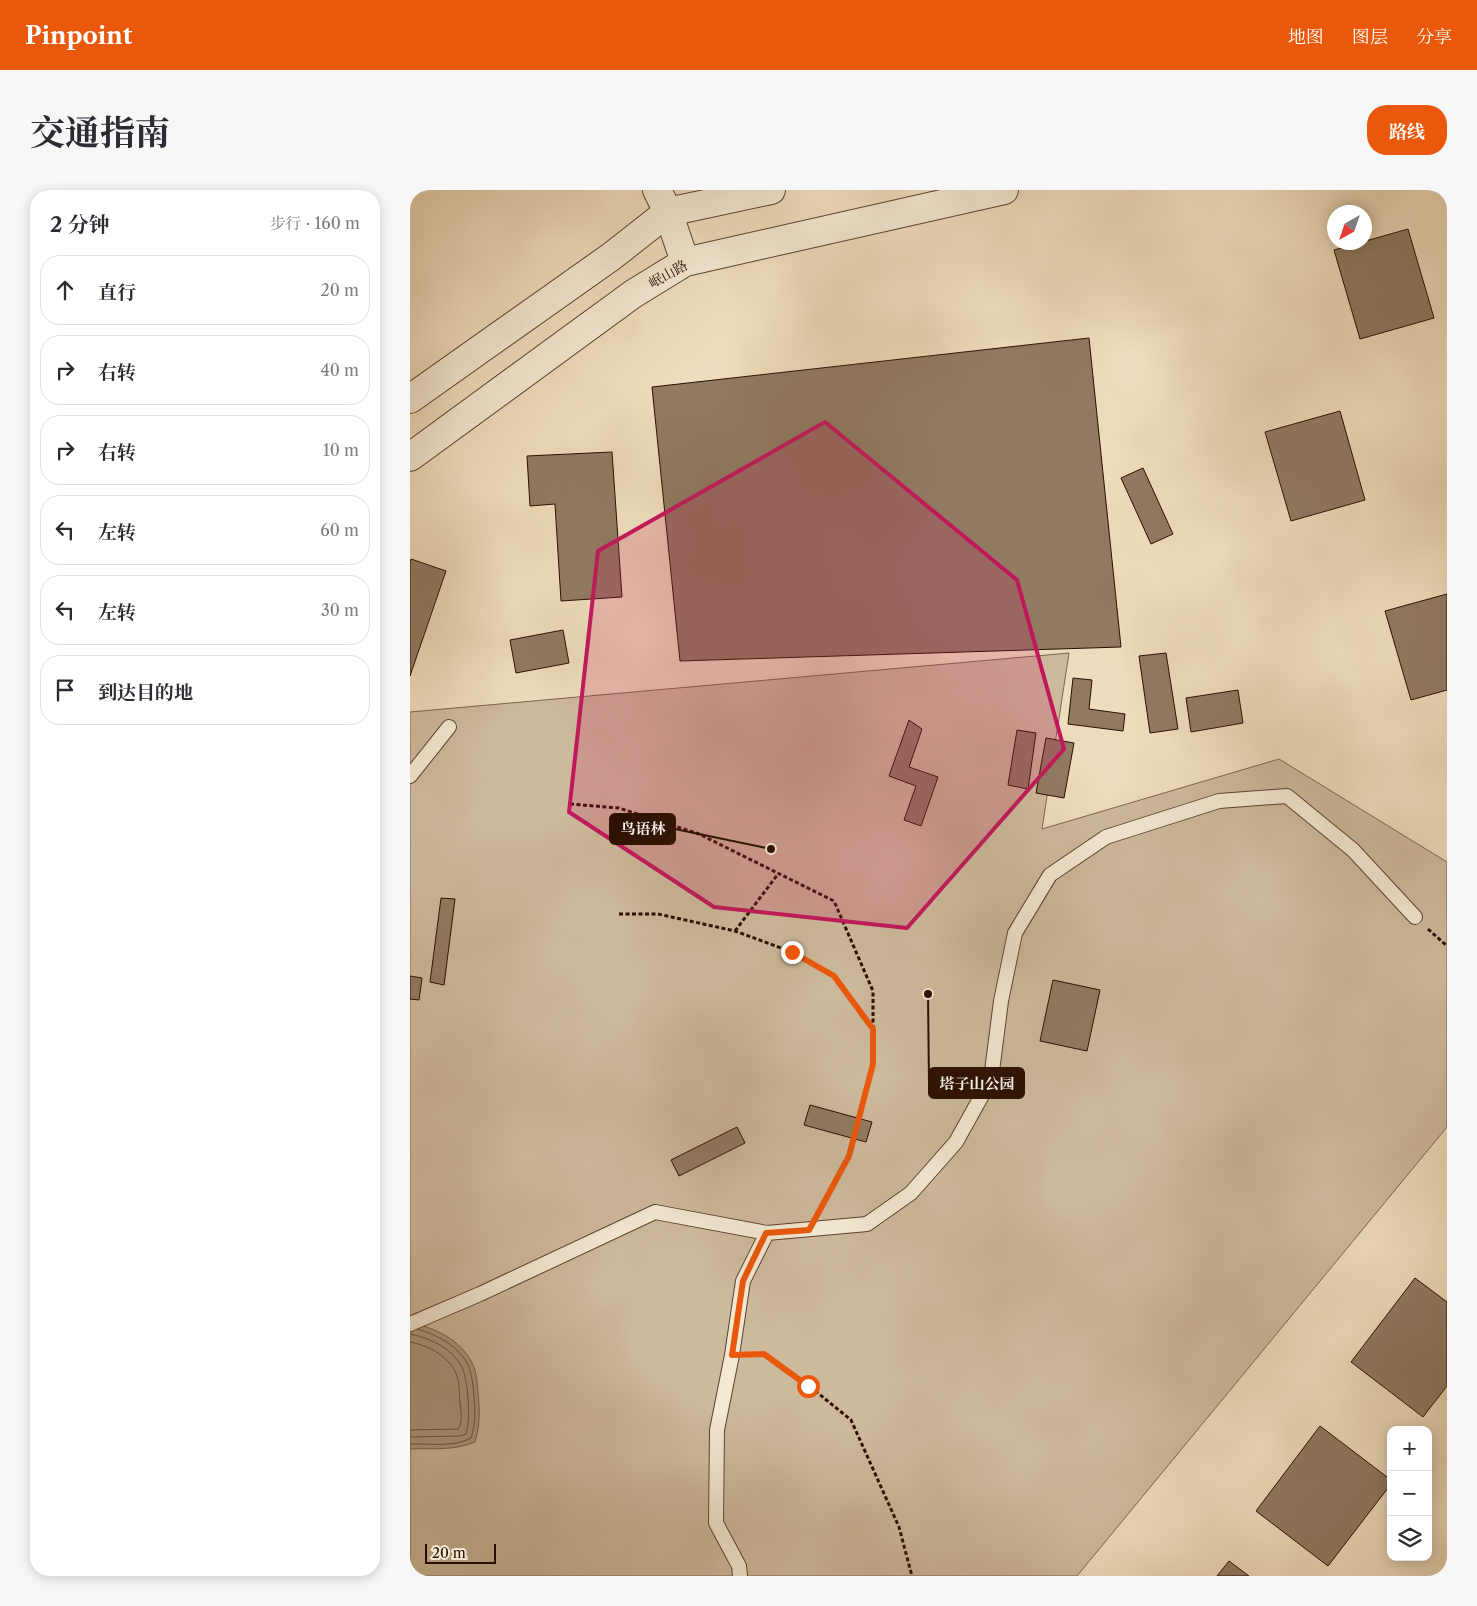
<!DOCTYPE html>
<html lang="zh">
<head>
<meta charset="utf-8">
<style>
	body { margin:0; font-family:"Libre Caslon Text","Noto Serif SC",serif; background:#f7f7f7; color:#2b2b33 }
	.controls { position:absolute; right:15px; bottom:15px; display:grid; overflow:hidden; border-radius:10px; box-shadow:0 2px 12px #0003 }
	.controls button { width:45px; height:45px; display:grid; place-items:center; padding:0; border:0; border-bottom:1px solid #e1e1e2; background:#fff; color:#2b2b33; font:25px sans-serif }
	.compass { position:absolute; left:917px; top:15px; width:45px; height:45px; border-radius:50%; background:#fff; box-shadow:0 2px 12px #0003; rotate:220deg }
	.scale { position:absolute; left:15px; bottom:12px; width:71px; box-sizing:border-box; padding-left:5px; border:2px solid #2b0e00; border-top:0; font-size:14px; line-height:18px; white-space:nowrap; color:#2b0e00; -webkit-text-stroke:4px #f4e9d3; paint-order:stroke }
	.stop { position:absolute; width:15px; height:15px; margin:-11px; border:4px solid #ea580c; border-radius:50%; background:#fff }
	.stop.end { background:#ea580c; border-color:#fff; box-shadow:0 1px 5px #0008 }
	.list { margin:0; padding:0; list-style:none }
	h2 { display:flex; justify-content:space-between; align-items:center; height:65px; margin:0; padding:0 20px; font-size:21px }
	h2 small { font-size:16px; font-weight:400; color:#7c7c81 }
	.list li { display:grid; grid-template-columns:32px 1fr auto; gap:15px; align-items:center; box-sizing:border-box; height:70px; margin:0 10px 10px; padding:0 10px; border:1px solid #e1e1e2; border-radius:20px }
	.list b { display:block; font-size:19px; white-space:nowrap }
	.list em { font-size:16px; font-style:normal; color:#7c7c81 }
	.icon { flex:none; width:28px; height:28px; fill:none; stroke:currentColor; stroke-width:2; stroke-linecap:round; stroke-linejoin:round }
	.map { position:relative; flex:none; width:1037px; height:1386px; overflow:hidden; border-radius:20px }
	header { display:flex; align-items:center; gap:30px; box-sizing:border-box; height:70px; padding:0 25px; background:#ea580c; color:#fff }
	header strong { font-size:24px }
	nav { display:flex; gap:28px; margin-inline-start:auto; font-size:18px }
	.intro { display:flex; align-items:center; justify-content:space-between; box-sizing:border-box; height:120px; padding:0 30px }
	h1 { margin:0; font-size:35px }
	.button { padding:12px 22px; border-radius:20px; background:#ea580c; color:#fff; font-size:18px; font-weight:700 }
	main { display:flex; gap:30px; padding:0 30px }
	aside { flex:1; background:#fff; border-radius:20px; box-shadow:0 2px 12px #0003 }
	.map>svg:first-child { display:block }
	.green { fill:#cdba9c; stroke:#7c644e }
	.water { fill:#ac977c; stroke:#78604a }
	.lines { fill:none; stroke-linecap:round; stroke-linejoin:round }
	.shore { stroke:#6c523e; stroke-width:1 }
	.building { fill:#907a62; stroke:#2b0e00 }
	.service-casing { stroke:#5c422f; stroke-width:16 }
	.minor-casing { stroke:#5c422f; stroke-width:30 }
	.tertiary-casing { stroke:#5c422f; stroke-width:30 }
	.path { stroke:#2b0e00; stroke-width:3; stroke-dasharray:4 2.5; stroke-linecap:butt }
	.service { stroke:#f4e9d3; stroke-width:14 }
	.minor { stroke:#f4e9d3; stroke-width:28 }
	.tertiary { stroke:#f4e9d3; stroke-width:28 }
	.route { stroke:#ea580c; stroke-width:6 }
	.marked { fill:#c2185b; fill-opacity:0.2; stroke:#c2185b; stroke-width:4; stroke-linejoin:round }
	.labels { text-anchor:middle; stroke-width:4.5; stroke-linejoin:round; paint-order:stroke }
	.street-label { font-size:14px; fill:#2b0e00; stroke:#f4e9d3 }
	.leader { fill:none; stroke:#2b0e00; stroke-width:2 }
	.callout-dot { fill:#2b0e00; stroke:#f4e9d3; stroke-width:2 }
	.callout { fill:#2b0e00; stroke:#2b0e00; stroke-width:2 }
	.callout-label { font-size:15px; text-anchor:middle; font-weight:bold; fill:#fff }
</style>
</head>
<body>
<header>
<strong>Pinpoint</strong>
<nav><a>地图</a><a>图层</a><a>分享</a></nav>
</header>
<div class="intro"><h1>交通指南</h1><a class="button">路线</a></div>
<main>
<aside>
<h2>2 分钟<small>步行 · 160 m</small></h2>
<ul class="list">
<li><svg class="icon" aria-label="ahead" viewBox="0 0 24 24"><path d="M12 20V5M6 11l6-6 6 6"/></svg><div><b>直行</b></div><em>20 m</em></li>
<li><svg class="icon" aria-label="right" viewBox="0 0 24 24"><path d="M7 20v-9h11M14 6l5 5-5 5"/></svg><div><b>右转</b></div><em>40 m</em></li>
<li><svg class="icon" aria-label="right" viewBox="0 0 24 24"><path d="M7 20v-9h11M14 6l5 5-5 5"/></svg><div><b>右转</b></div><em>10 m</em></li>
<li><svg class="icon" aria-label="left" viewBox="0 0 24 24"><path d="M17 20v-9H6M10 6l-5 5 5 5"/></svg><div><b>左转</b></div><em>60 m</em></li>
<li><svg class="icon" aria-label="left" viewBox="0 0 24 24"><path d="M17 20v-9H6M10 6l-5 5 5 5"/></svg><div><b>左转</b></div><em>30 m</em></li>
<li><svg class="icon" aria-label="arrive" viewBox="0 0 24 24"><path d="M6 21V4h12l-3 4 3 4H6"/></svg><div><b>到达目的地</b></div></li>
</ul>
</aside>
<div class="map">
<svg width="1037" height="1386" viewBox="0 0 1037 1386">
	<rect width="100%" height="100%" fill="#eeddbc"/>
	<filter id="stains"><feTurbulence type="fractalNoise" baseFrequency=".004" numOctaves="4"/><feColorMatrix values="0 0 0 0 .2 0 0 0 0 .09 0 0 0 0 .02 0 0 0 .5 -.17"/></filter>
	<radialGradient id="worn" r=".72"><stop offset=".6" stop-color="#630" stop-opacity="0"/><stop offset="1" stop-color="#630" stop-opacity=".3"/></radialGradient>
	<path class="green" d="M659,463L632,639L869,569L1037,672V937L667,1386H0V522Z"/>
	<path class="water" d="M0,1133C24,1137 51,1150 62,1173C67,1182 67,1193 68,1203C70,1222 70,1234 65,1252C44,1261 22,1258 0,1259Z"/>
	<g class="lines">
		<path class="shore" d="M0,1144C20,1148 42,1158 52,1177C56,1187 57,1198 58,1208C59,1221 59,1232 56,1244L50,1246L0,1247
			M0,1152C17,1155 37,1165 45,1181C50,1191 49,1202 50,1213C51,1221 53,1232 48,1239L0,1240
			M0,1254C20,1253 43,1258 61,1248C66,1233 65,1221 64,1206C63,1196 62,1184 58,1175C49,1156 27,1145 8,1139"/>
	</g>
	<path class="building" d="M998,39L1024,128L950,149L924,60Z
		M679,148L711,457L270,471L242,197Z
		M930,221L955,310L881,331L855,242Z
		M202,262L212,407L151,411L145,314L120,316L117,266Z
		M733,278L763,344L741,354L711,288Z
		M1,369L36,381L0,486V373Z
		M1037,404V500L1001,510L975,421Z
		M153,440L159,473L106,483L100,450Z
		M756,463L768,539L740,543L729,466Z
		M663,488L682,490L679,519L715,524L713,541L658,534Z
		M828,500L833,533L781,542L776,508Z
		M499,530L512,539L499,577L528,587L511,636L494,630L506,596L479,586Z
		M607,540L626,543L618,599L598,595Z
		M636,548L664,553L654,608L626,603Z
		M31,708L45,709L34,795L20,792Z
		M0,786L12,788L9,810L0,809Z
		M643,790L690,800L677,861L630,851Z
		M400,915L462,932L456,952L394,935Z
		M327,937L335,953L269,986L261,970Z
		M1005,1088L1037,1112V1196L1013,1227L941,1172Z
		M910,1236L981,1290V1294L918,1376L846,1321Z
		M819,1371L839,1386H807Z"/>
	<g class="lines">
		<defs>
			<path id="service" d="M0,586L39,537
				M0,1134L70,1104L245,1022L357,1043
				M330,1386L329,1376L306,1333L307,1240L322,1165L333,1091L357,1043L457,1034L501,1003L546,952L581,889L591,811L605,743L640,685L696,647L809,611L877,606L943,660L1005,727"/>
			<path id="minor" d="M247,0L258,22L275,72"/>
			<path id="tertiary" d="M0,209L202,66L258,22L361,0
				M0,267L223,104L275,72L594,0"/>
		</defs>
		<use href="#service" class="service-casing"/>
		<use href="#minor" class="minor-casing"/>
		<use href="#tertiary" class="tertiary-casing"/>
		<path class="path" d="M160,614L209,618L289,644L424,711L463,801V874L439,965L410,1019
			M209,724H248L325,741L382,762L424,786L463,838
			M1018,739L1037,756
			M325,741L368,684
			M339,1165L354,1164L398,1195L441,1230L489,1337L502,1386"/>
		<use href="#service" class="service"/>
		<use href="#minor" class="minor"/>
		<use href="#tertiary" class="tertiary"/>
	</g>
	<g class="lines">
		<path class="route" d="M382,762L424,786L463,839V874L439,966L399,1040L356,1043L333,1091L322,1165L354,1164L398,1196"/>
	</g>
	<path class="marked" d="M415,232L607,390L654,559L497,738L304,717L159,622L188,361Z"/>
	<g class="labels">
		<g class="street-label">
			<text transform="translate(258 84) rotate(-29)" y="5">岷山路</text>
		</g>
	</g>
	<path class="leader" d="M361 659L265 639M518 804L519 893"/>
	<g class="callout-dot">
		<circle cx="361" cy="659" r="5"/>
		<circle cx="518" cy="804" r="5"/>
	</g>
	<g class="callout">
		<rect x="200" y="624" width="65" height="30" rx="5"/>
		<rect x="519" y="878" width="95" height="30" rx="5"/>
	</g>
	<g class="callout-label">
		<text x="233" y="644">鸟语林</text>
		<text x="567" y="899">塔子山公园</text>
	</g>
	<rect width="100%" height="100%" filter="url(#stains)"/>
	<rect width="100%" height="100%" fill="url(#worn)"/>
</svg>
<div class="controls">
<button>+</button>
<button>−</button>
<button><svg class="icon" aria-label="layers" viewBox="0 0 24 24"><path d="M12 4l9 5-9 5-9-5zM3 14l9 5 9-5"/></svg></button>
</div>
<svg class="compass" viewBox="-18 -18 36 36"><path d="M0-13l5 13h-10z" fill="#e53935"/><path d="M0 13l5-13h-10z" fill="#7c7c81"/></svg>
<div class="scale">20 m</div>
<div class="stop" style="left:398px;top:1196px"></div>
<div class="stop end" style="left:382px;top:762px"></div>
</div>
</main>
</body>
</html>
